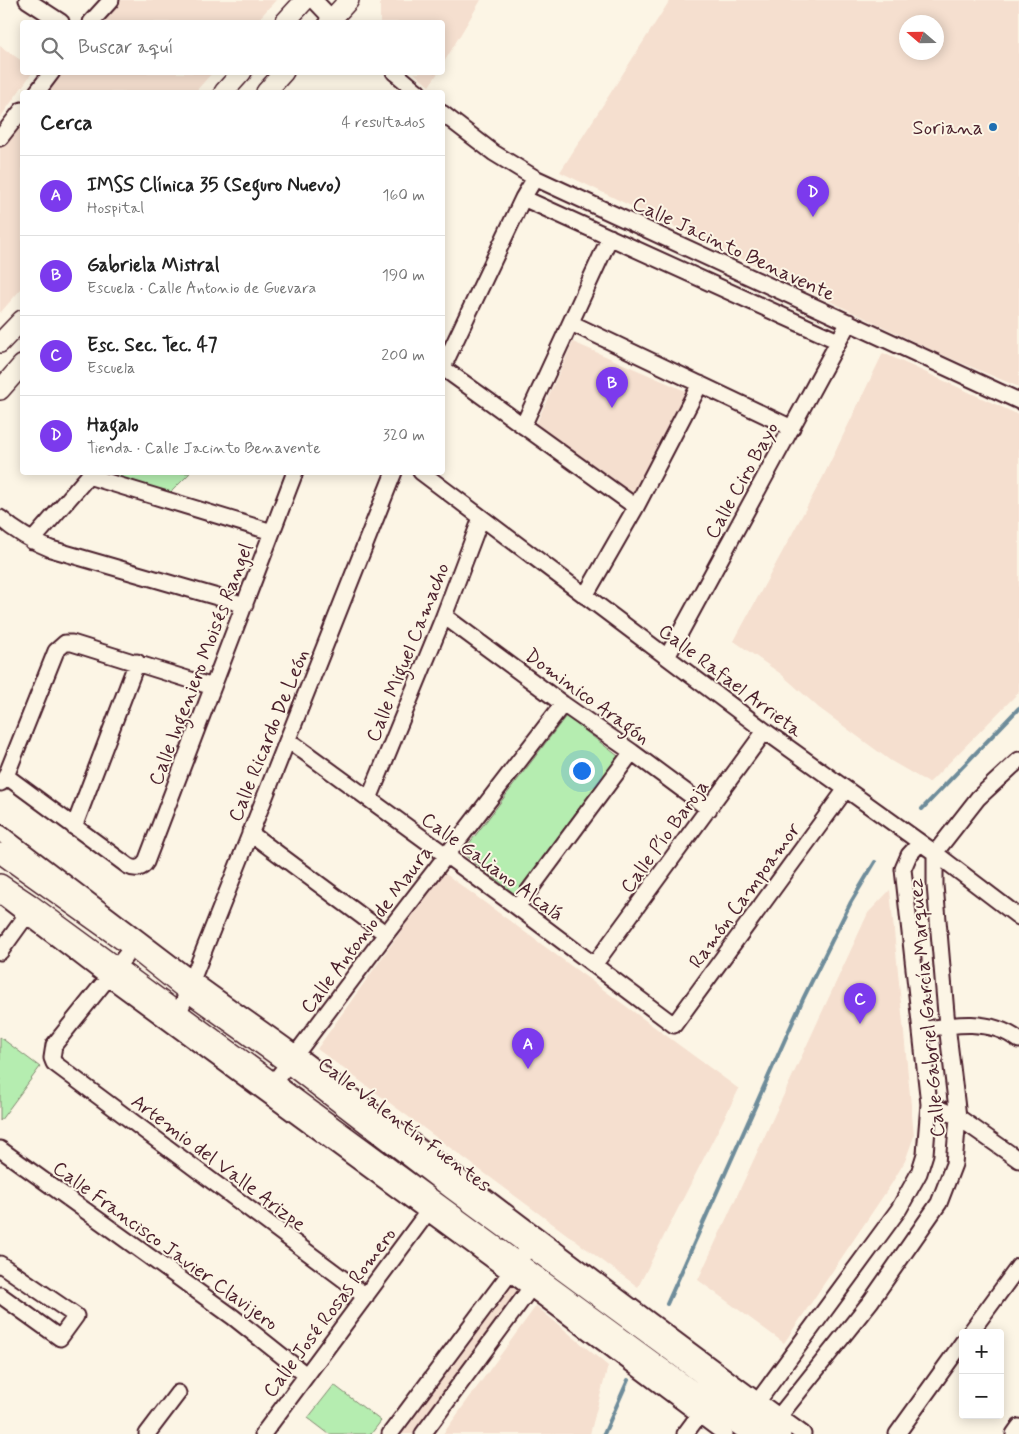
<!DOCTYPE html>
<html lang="es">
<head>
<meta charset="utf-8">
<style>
	body { margin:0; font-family:Mynerve,sans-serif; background:#f2f2f2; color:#222 }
	.controls { position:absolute; right:15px; bottom:15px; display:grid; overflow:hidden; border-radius:5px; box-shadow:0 2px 12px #0003 }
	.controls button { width:45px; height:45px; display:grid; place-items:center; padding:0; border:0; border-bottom:1px solid #e0e0e0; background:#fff; color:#222; font:25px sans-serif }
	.compass { position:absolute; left:899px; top:15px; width:45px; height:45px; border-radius:50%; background:#fff; box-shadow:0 2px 12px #0003; rotate:290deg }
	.you { position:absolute; left:581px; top:770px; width:18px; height:18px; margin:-12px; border:4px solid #fff; border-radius:50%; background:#1a73e8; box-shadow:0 0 0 8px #1a73e833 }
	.badge { display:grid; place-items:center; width:32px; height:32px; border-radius:50%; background:#7c3aed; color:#fff; font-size:16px; font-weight:700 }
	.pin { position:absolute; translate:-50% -41px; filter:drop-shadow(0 1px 2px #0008) }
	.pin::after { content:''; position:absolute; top:26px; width:18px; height:15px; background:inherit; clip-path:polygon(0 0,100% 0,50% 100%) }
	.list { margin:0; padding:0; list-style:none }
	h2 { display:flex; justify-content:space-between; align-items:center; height:65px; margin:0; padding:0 20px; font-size:21px }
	h2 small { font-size:16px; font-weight:400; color:#767676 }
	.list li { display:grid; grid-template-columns:32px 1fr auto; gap:15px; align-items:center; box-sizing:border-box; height:80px; padding:0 20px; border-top:1px solid #e0e0e0 }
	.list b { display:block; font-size:19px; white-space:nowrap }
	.list p { margin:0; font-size:16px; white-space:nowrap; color:#767676 }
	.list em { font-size:16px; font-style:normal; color:#767676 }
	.icon { flex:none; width:28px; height:28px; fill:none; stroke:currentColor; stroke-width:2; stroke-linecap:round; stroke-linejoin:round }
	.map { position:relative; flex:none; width:1019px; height:1434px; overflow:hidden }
	.search { position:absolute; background:#fff; box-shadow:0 2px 12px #0003; left:20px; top:20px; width:425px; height:55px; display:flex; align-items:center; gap:12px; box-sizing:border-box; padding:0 18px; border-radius:5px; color:#767676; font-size:19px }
	.panel { position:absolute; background:#fff; box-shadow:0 2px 12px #0003; left:20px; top:90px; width:425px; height:385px; border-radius:5px }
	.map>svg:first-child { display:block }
	.built { fill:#f5dfcf; fill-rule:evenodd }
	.green { fill:#b5edb0; stroke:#80866e }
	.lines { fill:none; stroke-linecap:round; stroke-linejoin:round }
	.stream { stroke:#6e8c9a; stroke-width:4 }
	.minor-casing { stroke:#4a1f2b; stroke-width:19 }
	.major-casing { stroke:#4a1f2b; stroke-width:22 }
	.minor { stroke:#fcf5e5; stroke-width:15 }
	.major { stroke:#fcf5e5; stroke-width:19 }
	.poi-dot { fill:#1f6fb2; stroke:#fcf5e5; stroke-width:2 }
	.labels { text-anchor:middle; stroke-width:4; stroke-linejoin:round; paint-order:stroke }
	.poi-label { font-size:20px; fill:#4a1f2b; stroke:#fcf5e5; text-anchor:end }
	.street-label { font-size:20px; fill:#4a1f2b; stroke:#fcf5e5 }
</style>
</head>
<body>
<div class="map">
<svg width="1019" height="1434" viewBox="0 0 1019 1434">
	<rect width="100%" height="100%" fill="#fcf5e5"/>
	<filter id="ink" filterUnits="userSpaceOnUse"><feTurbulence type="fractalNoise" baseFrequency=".02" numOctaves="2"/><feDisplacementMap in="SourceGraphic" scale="10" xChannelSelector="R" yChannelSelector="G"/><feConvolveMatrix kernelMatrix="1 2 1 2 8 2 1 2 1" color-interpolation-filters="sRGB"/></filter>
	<g filter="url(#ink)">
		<path class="built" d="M114,0H276L256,22H96Z
			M380,0H481L443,64L442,22H380Z
			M670,0H1019V387L938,353L560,172ZM906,22H936V52H906Z
			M0,46L22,61V72L32,73L0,118Z
			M57,73H212L195,92H41Z
			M414,73H438L429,86Z
			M22,115V288L0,313V142Z
			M573,342L690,393L633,495L536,424Z
			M883,353L1019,415V692L929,783L891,761L819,708L781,674L734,641L823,477Z
			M443,872L739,1089L638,1287L317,1049Z
			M890,890L914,1136L905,1161L892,1183L784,1343L698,1280L868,913Z
			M511,1286L522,1294L417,1434H400Z
			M536,1306L608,1366L590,1434H443Z"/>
		<path class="green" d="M104,472L190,473L170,493Z
			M566,716L618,756L515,894L462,853Z
			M0,1037L40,1067L0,1121Z
			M334,1385L381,1421L371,1434H329L308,1418Z"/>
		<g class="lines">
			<path class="stream" d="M922,809L1019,708
				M667,1304L803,999L851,902L875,862
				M604,1434L628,1380"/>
			<defs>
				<path id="minor" d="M27,0L61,22
					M314,0L335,22
					M91,22L111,0
					M394,72L418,92
					M37,92L52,72
					M442,113L494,153L535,178L1019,401
					M0,138L22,110
					M523,198L838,341
					M571,323L792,428
					M443,368L636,507
					M442,369L523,198L535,178
					M523,426L610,237
					M421,472L765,731L935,853L1019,917
					M88,476L272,532
					M0,518C16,532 31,541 51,549L245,605
					M32,541L92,472
					M585,596L636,507L700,384
					M444,616L563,704L632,752L709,809
					M667,657L849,322
					M288,740L517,907L674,1025L846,789
					M6,776L128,866C135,870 142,869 146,862L295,472
					M1,783L6,776L56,651L65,643H72L213,687
					M369,799L444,616L481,518
					M74,827L137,662
					M0,833C64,882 128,931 193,980C228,1006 264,1030 299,1056C467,1182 633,1310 803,1434
					M250,833L386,934
					M0,895L107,977L510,1273L725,1434
					M517,907L632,752
					M139,939L54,1045L52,1058L54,1063L366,1296
					M0,952L26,916
					M594,965L765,731
					M179,1013L394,472
					M921,1030C955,1024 989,1018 1019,1040
					M273,1083L296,1054L386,934L563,704
					M929,1104L958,1117L1019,1160
					M0,1149L233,1317L306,1375
					M0,1264L76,1316L60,1338L0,1295
					M970,1333L1019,1266
					M753,1408L899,1209L919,1173L925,1154L929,1104L903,869L909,855L920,843
					M147,1434L178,1393
					M263,1434L427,1213
					M390,1434L536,1238
					M423,1434L535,1282
					M685,1434L705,1407
					M765,1434L871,1301L939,1203L954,1164L958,1117L947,1025L935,885V853L978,798L1019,760
					M897,1434L963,1342
					M1014,1434L1019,1427"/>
				<path id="major" d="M285,22L305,0
					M329,22L349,0
					M224,92L242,72
					M266,92L284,72
					M0,343L22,320
					M0,390L22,365
					M0,853L132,947L187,991L289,1064L453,1190L662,1344L781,1434
					M0,884L30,904L751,1434"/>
			</defs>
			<use href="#minor" class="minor-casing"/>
			<use href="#major" class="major-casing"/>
			<use href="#minor" class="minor"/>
			<use href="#major" class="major"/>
		</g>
	</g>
	<circle class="poi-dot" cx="993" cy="127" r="5"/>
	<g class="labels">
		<g class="poi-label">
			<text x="983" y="134">Soriana</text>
		</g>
		<g class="street-label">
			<text transform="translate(734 248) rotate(25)" y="7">Calle Jacinto Benavente</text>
			<text transform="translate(741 480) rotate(-61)" y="7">Calle Ciro Bayo</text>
			<text transform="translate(407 652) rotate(-68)" y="7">Calle Miguel Camacho</text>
			<text transform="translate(200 664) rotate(-69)" y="7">Calle Ingeniero Moisés Rangel</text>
			<text transform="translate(731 680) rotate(37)" y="7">Calle Rafael Arrieta</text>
			<text transform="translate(588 696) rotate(36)" y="7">Dominico Aragón</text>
			<text transform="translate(268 735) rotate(-68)" y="7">Calle Ricardo De León</text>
			<text transform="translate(664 836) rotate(-54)" y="7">Calle Pío Baroja</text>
			<text transform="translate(493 866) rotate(36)" y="7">Calle Galiano Alcalá</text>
			<text transform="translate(744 895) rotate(-54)" y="7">Ramón Campoamor</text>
			<text transform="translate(366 929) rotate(-53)" y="7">Calle Antonio de Maura</text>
			<text transform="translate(926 1008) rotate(-95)" y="7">Calle Gabriel García Marquez</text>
			<text transform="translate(405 1124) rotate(37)" y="7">Calle Valentín Fuentes</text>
			<text transform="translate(219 1162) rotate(37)" y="7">Artemio del Valle Arizpe</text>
			<text transform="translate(166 1245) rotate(36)" y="7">Calle Francisco Javier Clavijero</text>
			<text transform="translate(329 1312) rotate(-53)" y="7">Calle José Rosas Romero</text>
		</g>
	</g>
</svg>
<div class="controls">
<button>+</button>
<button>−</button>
</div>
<svg class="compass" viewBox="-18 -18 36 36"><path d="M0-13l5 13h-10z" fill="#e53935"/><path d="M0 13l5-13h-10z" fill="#767676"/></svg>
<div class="you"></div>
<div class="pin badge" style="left:528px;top:1069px">A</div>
<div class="pin badge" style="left:612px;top:408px">B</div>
<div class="pin badge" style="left:860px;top:1024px">C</div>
<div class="pin badge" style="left:813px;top:217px">D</div>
<div class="search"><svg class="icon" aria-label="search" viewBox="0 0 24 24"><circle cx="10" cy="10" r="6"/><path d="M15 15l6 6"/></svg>Buscar aquí</div>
<section class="panel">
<h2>Cerca<small>4 resultados</small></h2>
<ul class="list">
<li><span class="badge">A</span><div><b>IMSS Clínica 35 (Seguro Nuevo)</b><p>Hospital</p></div><em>160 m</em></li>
<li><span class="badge">B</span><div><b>Gabriela Mistral</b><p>Escuela · Calle Antonio de Guevara</p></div><em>190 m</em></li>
<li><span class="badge">C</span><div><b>Esc. Sec. Tec. 47</b><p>Escuela</p></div><em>200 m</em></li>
<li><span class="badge">D</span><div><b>Hagalo</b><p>Tienda · Calle Jacinto Benavente</p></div><em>320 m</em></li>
</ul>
</section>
</div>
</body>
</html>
